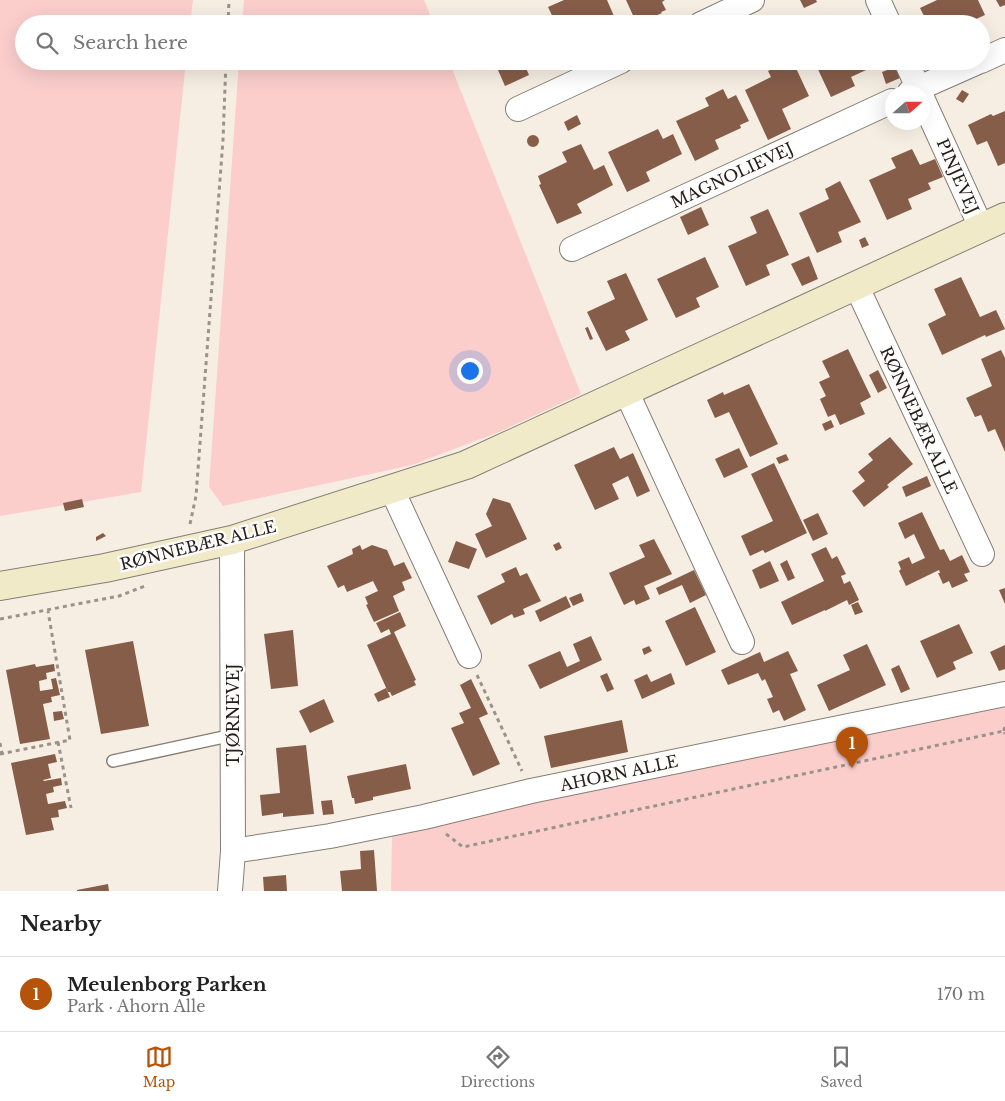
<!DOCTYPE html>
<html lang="en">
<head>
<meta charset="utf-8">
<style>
	body { margin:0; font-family:"Libre Baskerville",serif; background:#f2f2f2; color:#222 }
	.compass { position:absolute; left:885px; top:85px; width:45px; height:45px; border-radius:50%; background:#fff; box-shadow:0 5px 20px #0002; rotate:69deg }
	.you { position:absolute; left:469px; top:370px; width:18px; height:18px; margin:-12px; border:4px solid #fff; border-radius:50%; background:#1a73e8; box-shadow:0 0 0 8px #1a73e833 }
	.badge { display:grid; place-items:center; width:32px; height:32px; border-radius:50%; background:#b45309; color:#fff; font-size:16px; font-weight:700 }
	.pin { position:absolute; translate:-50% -41px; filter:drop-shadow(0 1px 2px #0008) }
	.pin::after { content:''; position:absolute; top:26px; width:18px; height:15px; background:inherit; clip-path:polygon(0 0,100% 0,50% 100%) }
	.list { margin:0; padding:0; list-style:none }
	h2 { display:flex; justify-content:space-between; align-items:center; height:65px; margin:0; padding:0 20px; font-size:21px }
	h2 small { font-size:16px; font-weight:400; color:#767676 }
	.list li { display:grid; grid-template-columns:32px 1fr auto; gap:15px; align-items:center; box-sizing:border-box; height:75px; padding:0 20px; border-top:1px solid #e0e0e0 }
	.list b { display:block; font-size:19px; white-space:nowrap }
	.list p { margin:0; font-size:16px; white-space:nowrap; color:#767676 }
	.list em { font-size:16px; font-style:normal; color:#767676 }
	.icon { flex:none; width:28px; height:28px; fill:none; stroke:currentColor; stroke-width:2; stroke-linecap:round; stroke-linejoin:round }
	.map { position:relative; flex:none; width:1005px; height:891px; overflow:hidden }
	.search { position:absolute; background:#fff; box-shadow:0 5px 20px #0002; left:15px; right:15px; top:15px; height:55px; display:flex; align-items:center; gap:12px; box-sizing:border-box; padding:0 18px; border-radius:28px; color:#767676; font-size:19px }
	.sheet { height:140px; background:#fff }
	nav { display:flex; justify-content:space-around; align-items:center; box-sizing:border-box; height:70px; border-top:1px solid #e0e0e0; background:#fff; font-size:14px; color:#767676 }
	nav a { display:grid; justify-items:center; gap:2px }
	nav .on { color:#b45309 }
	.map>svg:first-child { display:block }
	.green { fill:#fbcecc }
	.building { fill:#865d49 }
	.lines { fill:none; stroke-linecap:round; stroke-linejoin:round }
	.service-casing { stroke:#867e75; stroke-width:14 }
	.minor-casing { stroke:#867e75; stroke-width:26 }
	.secondary-casing { stroke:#867e75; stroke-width:30 }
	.path { stroke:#99938b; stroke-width:3; stroke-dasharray:4 4; stroke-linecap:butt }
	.service { stroke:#fff; stroke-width:11 }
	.minor { stroke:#fff; stroke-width:24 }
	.secondary { stroke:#f1eac8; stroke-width:28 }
	.labels { text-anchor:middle; stroke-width:5; stroke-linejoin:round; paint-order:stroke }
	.street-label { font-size:16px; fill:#23201c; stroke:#fefcfa }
</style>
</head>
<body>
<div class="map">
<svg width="1005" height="891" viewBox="0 0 1005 891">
	<rect width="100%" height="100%" fill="#f7eee3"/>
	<path class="green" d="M0,0H193L190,24H24V61H186L141,492L0,516Z
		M244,0H424L434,24H242Z
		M239,61H449L581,394L499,432L412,465L223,506L209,487Z
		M1005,702V891H391L392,834Z"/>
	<path class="building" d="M564,0H607L617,23L624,20L625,24H556L548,7Z
		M626,0H665L662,2L666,10L661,12L662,13L637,24Z
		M800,0H816L817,2L804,8Z
		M937,0H978L985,15L965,24H928L920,8Z
		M996,0H1005V5L1000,7Z
		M532,16L535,24H515Z
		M494,61H534L525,66L529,75L505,86Z
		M788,61H791L793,67L795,66L809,96L782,109L791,129L768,140L745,90L771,77L768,71Z
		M814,61H875L877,65L851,77L855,86L831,97Z
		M895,67L900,78L886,84L882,72Z
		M723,89L728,99L736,95L749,121L740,125L741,128L715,140L719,149L695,161L676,121L709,106L705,98Z
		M962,90L969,94L963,103L956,99Z
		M1005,111V163L998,166L987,141L977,145L968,125L991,114L993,116Z
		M577,115L581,124L568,131L564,122Z
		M658,129L663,139L673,134L682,154L646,172L650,181L627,192L608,152Z
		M527 141a6 6 0 1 1 12 0a6 6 0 1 1-12 0Z
		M581,144L594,170L604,165L613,185L577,204L582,213L557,224L539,185L541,184L538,176L567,162L562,152Z
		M912,149L920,165L935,159L943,177L928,183L931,189L908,199L912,209L887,220L869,180L896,168L891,158Z
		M840,181L861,222L838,232L842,242L817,253L799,213L829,199L825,189Z
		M701,207L709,225L688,235L680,217Z
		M768,209L789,255L766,265L770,275L746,286L728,246L757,233L750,217Z
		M865,237L869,245L862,248L859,240Z
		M809,256L818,279L802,286L791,264Z
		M705,257L719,287L696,298L700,307L676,318L657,279Z
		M626,273L648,320L625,331L630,340L606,351L587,312L615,299L607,281Z
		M961,277L980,317L996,310L1005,329L986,337L985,335L942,355L928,324L946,315L934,289Z
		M588,327L593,339L590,340L585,328Z
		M848,349L871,397L860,403L865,414L840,425L835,414L828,417L820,399L826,396L819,382L830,377L822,361Z
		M1001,350L1005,358V452L995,429L988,432L981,415L975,417L966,398L992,386L981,359Z
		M878,370L887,388L878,393L869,375Z
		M749,384L778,444L750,457L729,412L715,418L707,400L723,392L724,395Z
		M831,420L834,427L825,431L822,424Z
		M890,437L913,464L887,485L889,487L864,507L852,491L865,481L858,472L873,460L868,454Z
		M614,447L620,459L633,453L650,491L637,497L628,476L612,484L619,499L595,510L574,465Z
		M739,448L748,467L724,478L715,459Z
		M786,454L789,460L779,464L776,458Z
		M774,463L807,533L765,553L763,550L750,556L741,536L773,521L751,474Z
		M927,476L931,486L906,497L902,487Z
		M493,498L510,503L527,539L486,558L475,534L492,526L486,514Z
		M82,499L84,507L65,511L63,503Z
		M922,512L940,550L944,549L950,561L962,555L970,572L964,574L968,581L952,588L949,581L943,584L938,573H940L939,570L906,586L899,571L901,569L898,562L909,557L912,564L925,558L914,534L905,539L898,523Z
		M818,513L828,534L813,541L803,520Z
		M103,533L106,536L96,541V537Z
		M654,539L672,574L644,586L650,599L636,605L634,600L624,605L609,573L645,557L639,545Z
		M456,541L477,549L469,569L448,562Z
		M559,542L562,548L556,551L553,545Z
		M360,545L362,550L372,545L387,550L394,566L404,562L412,578L402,582L405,590L393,596L399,611L374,622L366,605L368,604L365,597L378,591L373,581L347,592L344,585L338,588L327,566L353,554L352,549Z
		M826,547L832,559L837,556L846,574L841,576L844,584L850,581L859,600L849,605L847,600L825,611V610L792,625L781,602L824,581L811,554Z
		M787,560L795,578L788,581L780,564Z
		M770,561L779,581L760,589L752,570Z
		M516,567L520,576L527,573L541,601L523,609L525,614L514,618L512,614L491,625L477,596L505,582L501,574Z
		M694,570L706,595L690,603L682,585L659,595L656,588Z
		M1005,588V604L999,590Z
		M581,593L584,601L573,606L569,598Z
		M566,596L571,607L540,622L535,611Z
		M858,602L863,612L855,615L851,605Z
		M695,607L716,652L686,666L665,621Z
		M400,612L406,626L394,632L416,680L414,681L416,685L392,696L390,692H388L367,645L391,634L389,629L381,633L376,623Z
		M959,624L973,653L953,662L956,669L937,678L920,641Z
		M293,630L298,686L271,689L264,634Z
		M591,636L602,660L540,689L528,665L560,651L567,667L580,661L573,644Z
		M133,641L149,726L101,734L85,650Z
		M867,644L886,685L829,711L817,685L850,670L843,655Z
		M1005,645V669L999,671L990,652Z
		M649,646L652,651L644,655L642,649Z
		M788,651L798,671L790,674L806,710L784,721L779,710L773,713L767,699L773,697L765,679L762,681L758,673L728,685L721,670L760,652L764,662Z
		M35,664L36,667L54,664L55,671L46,673L47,679L39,681L40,691L53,689L51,679L56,678L60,695L51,697L52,702L43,704L50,739L20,744L6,670Z
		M899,665L910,689L901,693L891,669Z
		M607,673L614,689L607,692L600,676Z
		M671,673L675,684L642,699L634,680L647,674L651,682Z
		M471,679L488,714L479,718L500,764L473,776L451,728L464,723L459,713L471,708L460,685Z
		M386,688L390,697L378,702L374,694Z
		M324,699L334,722L310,733L299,711Z
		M62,711L64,719L54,721L53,712Z
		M622,720L628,752L551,768L544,736Z
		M306,745L314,814L283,817V813L262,816L260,795L280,793L276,748Z
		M55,754L57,762L48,764L51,778L43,780L44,781L61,778L62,785L53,787L54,792L46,794L48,804L65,801L67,808L58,810L59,817L51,818L54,830L26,835L11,763Z
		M406,764L411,789L373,797V800L355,804L354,798H352L347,776Z
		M332,800L334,814L323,815L321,801Z
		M374,850L377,891H342L340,871L361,869L360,851Z
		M286,875L287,891H264L263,877Z
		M108,884L109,891H77V890Z"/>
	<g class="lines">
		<defs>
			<path id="service" d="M113,761L233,735"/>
			<path id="minor" d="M878,0L889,24
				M701,24L752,0
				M906,61L920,92
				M981,61L1005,50
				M910,92L980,61
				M922,98L981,227
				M518,109L621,61
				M572,249L892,101
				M856,285L982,554
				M626,391L742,642
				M392,490L469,656
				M233,851L330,836L424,817L531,791L1005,694
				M230,891L233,851L232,540"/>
			<path id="secondary" d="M0,586L105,568L232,540L466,465L1005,217"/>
		</defs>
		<use href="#service" class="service-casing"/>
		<use href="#minor" class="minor-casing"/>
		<use href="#secondary" class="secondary-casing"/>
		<path class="path" d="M228,24L229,0
			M190,524L196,496L223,140L226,61
			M0,619L119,596L145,586
			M477,675L522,771
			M1004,731L1005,724
			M58,742L71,808
			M0,743L2,754
			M0,754L70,740L48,611
			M446,834L463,847L1004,731L1005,734"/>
		<use href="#service" class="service"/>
		<use href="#minor" class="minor"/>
		<use href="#secondary" class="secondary"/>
	</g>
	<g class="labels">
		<g class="street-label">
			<text transform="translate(732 175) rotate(-25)" y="6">MAGNOLIEVEJ</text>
			<text transform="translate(958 176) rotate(66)" y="6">PINJEVEJ</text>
			<text transform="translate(919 420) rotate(65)" y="6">RØNNEBÆR ALLE</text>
			<text transform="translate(198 545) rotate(-14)" y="6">RØNNEBÆR ALLE</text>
			<text transform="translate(233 715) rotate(-90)" y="6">TJØRNEVEJ</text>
			<text transform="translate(619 773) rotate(-12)" y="6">AHORN ALLE</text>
		</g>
	</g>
</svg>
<svg class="compass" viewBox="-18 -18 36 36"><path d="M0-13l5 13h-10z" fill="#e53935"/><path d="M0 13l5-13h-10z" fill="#767676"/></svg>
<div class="you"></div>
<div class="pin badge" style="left:852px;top:768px">1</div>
<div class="search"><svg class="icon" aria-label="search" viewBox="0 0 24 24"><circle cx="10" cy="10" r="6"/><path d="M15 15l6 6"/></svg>Search here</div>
</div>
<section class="sheet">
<h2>Nearby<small></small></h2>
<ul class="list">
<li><span class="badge">1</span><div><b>Meulenborg Parken</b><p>Park · Ahorn Alle</p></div><em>170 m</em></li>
</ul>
</section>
<nav>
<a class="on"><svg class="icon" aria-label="map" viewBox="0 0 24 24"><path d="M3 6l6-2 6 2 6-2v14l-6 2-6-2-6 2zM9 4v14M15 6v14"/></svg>Map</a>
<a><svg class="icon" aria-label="directions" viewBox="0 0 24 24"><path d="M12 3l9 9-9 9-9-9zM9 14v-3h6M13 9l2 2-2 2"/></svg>Directions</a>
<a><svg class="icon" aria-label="saved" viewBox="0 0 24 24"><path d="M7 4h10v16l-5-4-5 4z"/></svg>Saved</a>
</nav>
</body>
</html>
